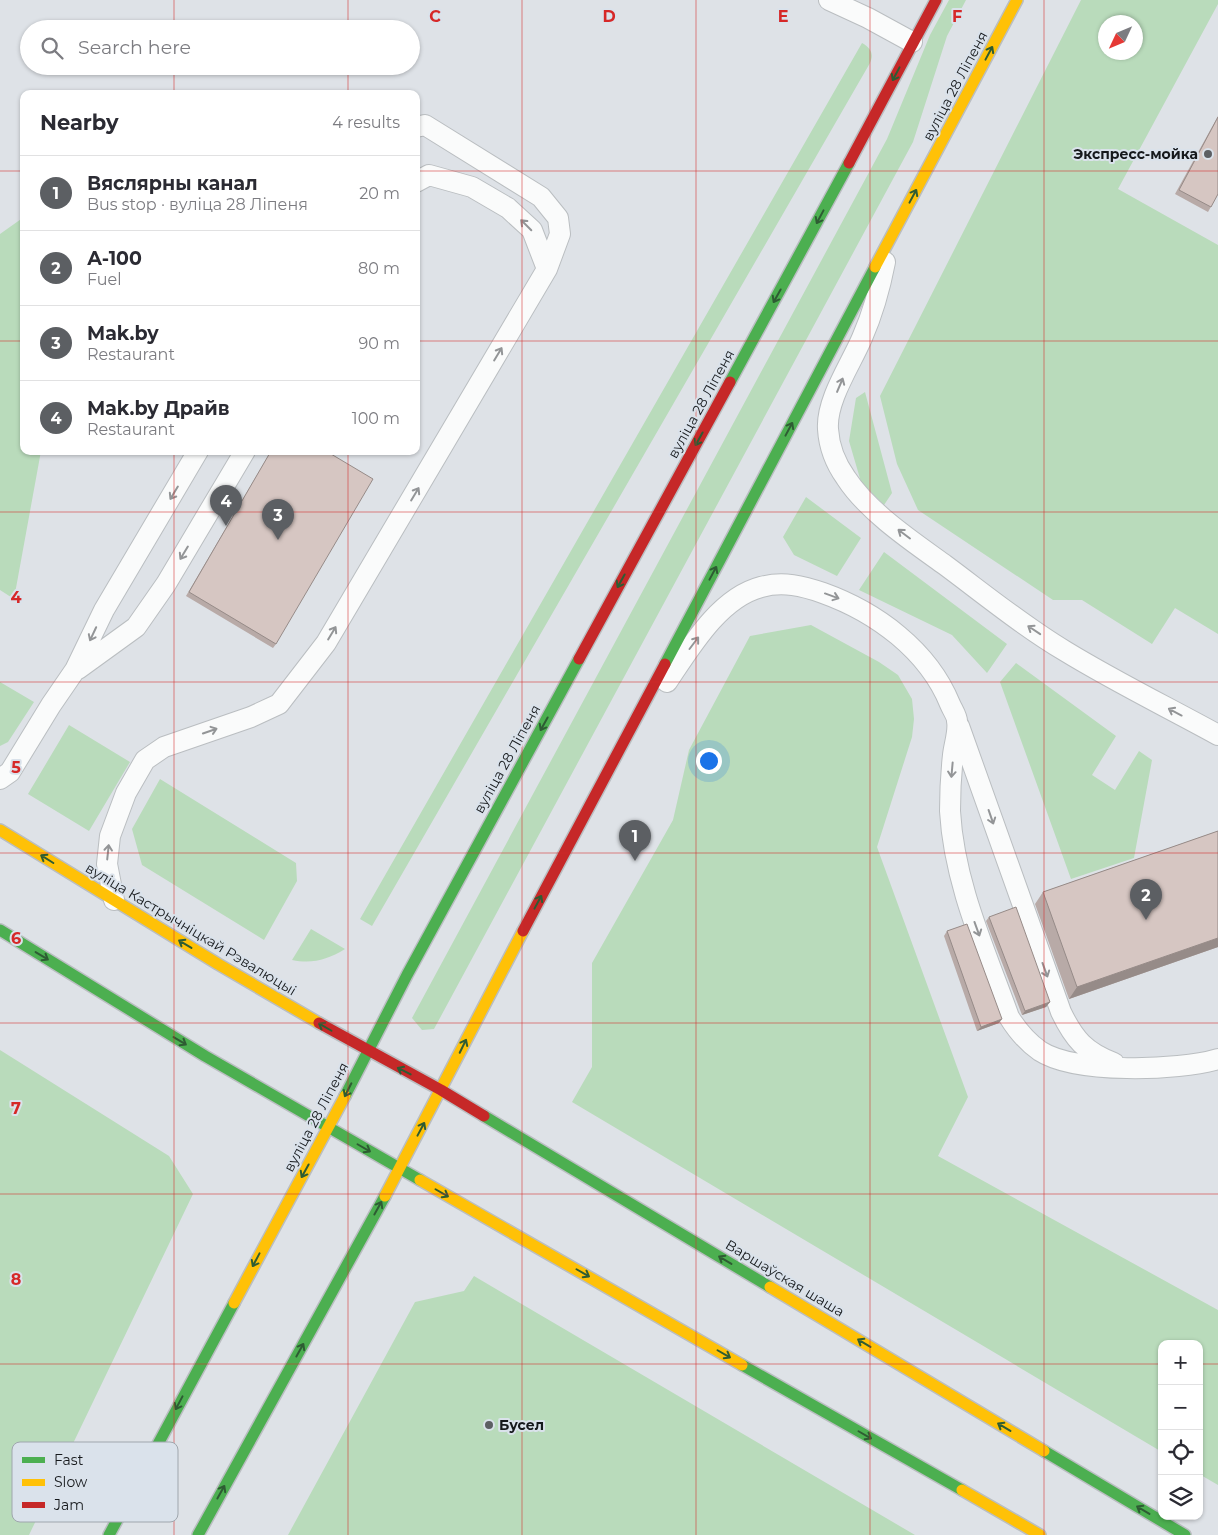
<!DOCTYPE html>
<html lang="en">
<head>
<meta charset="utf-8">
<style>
	body { margin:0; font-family:Montserrat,sans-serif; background:#f2f2f3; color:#2b2b33 }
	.controls { position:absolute; right:15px; bottom:15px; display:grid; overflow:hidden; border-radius:10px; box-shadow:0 1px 4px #0004 }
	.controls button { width:45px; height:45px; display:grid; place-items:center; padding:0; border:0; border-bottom:1px solid #e1e1e2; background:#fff; color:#2b2b33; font:25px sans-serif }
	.compass { position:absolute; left:1098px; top:15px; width:45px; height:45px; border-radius:50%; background:#fff; box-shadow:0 1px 4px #0004; rotate:226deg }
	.you { position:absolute; left:708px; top:760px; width:18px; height:18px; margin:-12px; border:4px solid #fff; border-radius:50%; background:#1a73e8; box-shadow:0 0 0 8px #1a73e833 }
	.badge { display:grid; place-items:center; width:32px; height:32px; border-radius:50%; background:#5c5f63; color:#fff; font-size:16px; font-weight:700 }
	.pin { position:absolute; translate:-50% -41px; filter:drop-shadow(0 1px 2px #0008) }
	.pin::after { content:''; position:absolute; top:26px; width:18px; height:15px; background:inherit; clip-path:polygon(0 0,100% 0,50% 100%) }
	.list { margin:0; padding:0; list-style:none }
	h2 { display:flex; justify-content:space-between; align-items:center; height:65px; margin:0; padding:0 20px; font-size:21px }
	h2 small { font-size:16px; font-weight:400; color:#7c7c81 }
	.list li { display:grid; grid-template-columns:32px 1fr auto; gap:15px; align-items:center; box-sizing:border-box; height:75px; padding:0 20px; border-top:1px solid #e1e1e2 }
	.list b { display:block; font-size:19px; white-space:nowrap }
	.list p { margin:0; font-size:16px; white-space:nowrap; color:#7c7c81 }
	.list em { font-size:16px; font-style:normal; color:#7c7c81 }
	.icon { flex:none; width:28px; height:28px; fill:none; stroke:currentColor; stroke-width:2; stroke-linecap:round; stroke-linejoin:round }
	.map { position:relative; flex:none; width:1218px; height:1535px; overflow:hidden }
	.search { position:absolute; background:#fff; box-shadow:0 1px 4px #0004; left:20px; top:20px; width:400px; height:55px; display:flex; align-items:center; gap:12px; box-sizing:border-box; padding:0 18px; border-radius:28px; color:#7c7c81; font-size:19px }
	.panel { position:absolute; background:#fff; box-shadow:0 1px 4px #0004; left:20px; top:90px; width:400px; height:365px; border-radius:10px }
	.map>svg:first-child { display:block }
	.green { fill:#b9dbbb; fill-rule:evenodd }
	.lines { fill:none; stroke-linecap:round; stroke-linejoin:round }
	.lane-casing { stroke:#babec1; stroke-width:22 }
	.fast-casing { stroke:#babec1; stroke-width:14 }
	.slow-casing { stroke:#babec1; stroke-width:14 }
	.jam-casing { stroke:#babec1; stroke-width:14 }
	.lane { stroke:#fafbfb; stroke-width:20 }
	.fast { stroke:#4caf50; stroke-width:11 }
	.slow { stroke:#ffc107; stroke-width:11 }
	.jam { stroke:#c62828; stroke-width:11 }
	.wall { fill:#b8aaa7 }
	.shaded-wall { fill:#968b88 }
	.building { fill:#d6c6c2; stroke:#968b88 }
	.oneway { stroke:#2e5c33 }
	.oneway2 { stroke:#939597 }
	.grid { fill:none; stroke:#d62828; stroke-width:1; stroke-opacity:0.55 }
	.poi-dot { fill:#5c5f63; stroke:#dae2eb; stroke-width:2 }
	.labels { text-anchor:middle; stroke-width:4; stroke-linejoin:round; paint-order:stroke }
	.street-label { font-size:14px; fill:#16191c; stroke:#dae2eb }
	.poi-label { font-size:14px; font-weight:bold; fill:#16191c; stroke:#dae2eb; text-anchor:end }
	.key { fill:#dae2eb; stroke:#9fa6ad; stroke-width:1 }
	.key-label { font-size:14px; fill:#16191c }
	.grid-label { font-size:16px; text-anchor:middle; font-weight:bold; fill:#d62828; stroke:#dae2eb; stroke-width:4; stroke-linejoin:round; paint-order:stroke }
</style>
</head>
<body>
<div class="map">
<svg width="1218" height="1535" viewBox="0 0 1218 1535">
	<rect width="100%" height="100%" fill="#dee2e7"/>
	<path class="green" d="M949,0H966L947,36L913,142L434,1029L422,1030L412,1018L887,139L930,35Z
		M1081,0H1218V4L1118,189L1218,245V634L1175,608L1152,644L1082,600H1053L918,510L897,464L880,396ZM1106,22H1136V52H1106Z
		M862,43C871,48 874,54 870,63L372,926L360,919Z
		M24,217V451H41L14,599L0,590V234Z
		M865,392L892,493L884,505L861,482L849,441L856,398Z
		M806,497L861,538L837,576L794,555L783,537Z
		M884,552L1007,644L987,673L952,635L859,590Z
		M811,625L879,662L898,675L912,699L914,719L912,737L877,847L968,1097L938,1156L1218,1310V1485L1199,1474V1344H1162V1452L572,1102L592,1067V963L673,820L689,750L750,636Z
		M1016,663L1116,736L1092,775L1115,790L1139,751L1152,760L1134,858L1071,879L1000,682Z
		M0,682L34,702L8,742L0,746Z
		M69,725L130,762L89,831L28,794Z
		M160,779L296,863L297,881L264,940L142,865L132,829Z
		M311,929L345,949C327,960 312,964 292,960Z
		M0,1050L169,1156L193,1194L29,1535H0Z
		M474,1276L915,1535H288L415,1302L464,1291Z"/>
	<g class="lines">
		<defs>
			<path id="lane" d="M829,0L868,18L912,42
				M416,182L429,175L472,187L508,208L532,230L547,269
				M885,262C880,288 873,313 862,338C851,364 826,400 828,429C829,446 836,464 846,478C868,512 913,542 945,565C984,594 1023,626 1065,651C1114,681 1167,707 1218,735
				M78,669L136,627L166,584L245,451
				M667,682C690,648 719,598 761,587C783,581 803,586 823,593C876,612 928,650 950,704C952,709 957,716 957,721C959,731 954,745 953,755C951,773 950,792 950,811C954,883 985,950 1009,1017C1017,1030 1027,1042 1040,1051C1075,1074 1178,1071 1218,1059
				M959,726L1061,1012C1074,1039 1085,1052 1114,1063
				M0,779L10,772L51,705L75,670L104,610L198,451
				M114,900L107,864L110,836L126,793L145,760L164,747L251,717L279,704L326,643L547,269L560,234L558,218L541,197L425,125L416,127"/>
			<path id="fast" d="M730,382L849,163
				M665,664L875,267
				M0,930L205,1056L420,1180
				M345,1096L407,975L579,659
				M484,1116L770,1287
				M742,1365L962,1490
				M1044,1451L1185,1535
				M109,1535L234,1303
				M198,1535L385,1196"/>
			<path id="slow" d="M875,267L1017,0
				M0,830L218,964L319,1023
				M420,1180L742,1365
				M385,1196L523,931
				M770,1287L1044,1451
				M234,1303L345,1096
				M962,1490L1040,1535"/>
			<path id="jam" d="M849,163L936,0
				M579,659L730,382
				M523,931L665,664
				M319,1023L441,1090L484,1116"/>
		</defs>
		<use href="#lane" class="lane-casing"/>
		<use href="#fast" class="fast-casing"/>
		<use href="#slow" class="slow-casing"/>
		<use href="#jam" class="jam-casing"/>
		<use href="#lane" class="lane"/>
		<use href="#fast" class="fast"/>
		<use href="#slow" class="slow"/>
		<use href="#jam" class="jam"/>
	</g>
	<path class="wall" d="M1218,116V194L1208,212L1175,194Z
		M271,451H326L276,644L273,648L186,596Z
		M1218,831V947L1069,999L1035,904L1043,892Z
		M989,917L1050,1002L1046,1007L1022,1015L986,921Z
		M947,931L999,1023L977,1031L944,936Z"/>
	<path class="shaded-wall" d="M1218,938V947L1069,999L1077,987Z
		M1050,1002L1046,1007L1022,1015L1025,1011Z
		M1002,1019L999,1023L977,1031L981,1027Z"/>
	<path class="building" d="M1218,117V194L1211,207L1179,190Z
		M271,451H326L373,479L276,644L189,592Z
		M1218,831V938L1077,987L1043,892Z
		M1016,907L1050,1002L1025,1011L989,917Z
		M967,924L1002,1019L981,1027L947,931Z"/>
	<defs><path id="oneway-shaft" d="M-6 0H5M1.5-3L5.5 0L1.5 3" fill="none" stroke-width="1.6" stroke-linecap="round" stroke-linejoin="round" transform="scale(1.25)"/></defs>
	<g class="oneway">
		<use href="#oneway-shaft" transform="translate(989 53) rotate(-62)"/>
		<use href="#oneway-shaft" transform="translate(896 74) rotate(118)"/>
		<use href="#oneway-shaft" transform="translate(913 196) rotate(-62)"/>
		<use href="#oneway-shaft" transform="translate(820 217) rotate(118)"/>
		<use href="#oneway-shaft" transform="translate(777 296) rotate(119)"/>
		<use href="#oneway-shaft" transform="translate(789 429) rotate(-62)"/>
		<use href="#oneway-shaft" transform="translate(699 439) rotate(119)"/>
		<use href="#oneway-shaft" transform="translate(713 573) rotate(-62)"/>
		<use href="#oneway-shaft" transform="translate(621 581) rotate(119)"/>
		<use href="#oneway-shaft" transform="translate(544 724) rotate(119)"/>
		<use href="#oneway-shaft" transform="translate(47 859) rotate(-148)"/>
		<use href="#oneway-shaft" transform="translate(538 902) rotate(-62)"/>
		<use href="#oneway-shaft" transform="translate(185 944) rotate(-149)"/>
		<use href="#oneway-shaft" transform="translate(42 956) rotate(31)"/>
		<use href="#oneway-shaft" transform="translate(325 1027) rotate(-150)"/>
		<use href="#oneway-shaft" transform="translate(180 1041) rotate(31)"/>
		<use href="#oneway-shaft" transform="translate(463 1046) rotate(-64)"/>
		<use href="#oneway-shaft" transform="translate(404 1071) rotate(-153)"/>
		<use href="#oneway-shaft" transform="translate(348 1090) rotate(117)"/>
		<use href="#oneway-shaft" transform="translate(421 1129) rotate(-62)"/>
		<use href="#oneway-shaft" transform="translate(364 1148) rotate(30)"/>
		<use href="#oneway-shaft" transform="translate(305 1171) rotate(119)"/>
		<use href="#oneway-shaft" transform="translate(442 1193) rotate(30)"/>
		<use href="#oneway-shaft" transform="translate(378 1208) rotate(-61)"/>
		<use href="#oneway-shaft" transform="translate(256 1260) rotate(118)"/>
		<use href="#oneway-shaft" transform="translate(725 1260) rotate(-149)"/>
		<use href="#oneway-shaft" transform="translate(583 1273) rotate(30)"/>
		<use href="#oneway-shaft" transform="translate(864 1343) rotate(-149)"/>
		<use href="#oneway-shaft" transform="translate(300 1350) rotate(-61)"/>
		<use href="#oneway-shaft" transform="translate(724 1354) rotate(30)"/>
		<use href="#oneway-shaft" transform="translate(179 1403) rotate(118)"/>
		<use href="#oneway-shaft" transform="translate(1004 1427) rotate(-149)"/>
		<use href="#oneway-shaft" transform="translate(865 1435) rotate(30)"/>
		<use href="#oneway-shaft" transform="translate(221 1492) rotate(-61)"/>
		<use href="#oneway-shaft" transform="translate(1143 1510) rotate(-149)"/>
	</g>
	<g class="oneway2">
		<use href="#oneway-shaft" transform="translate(526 225) rotate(-135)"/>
		<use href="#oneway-shaft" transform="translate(498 354) rotate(-59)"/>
		<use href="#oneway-shaft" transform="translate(840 385) rotate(-67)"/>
		<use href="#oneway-shaft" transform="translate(174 493) rotate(121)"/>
		<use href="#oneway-shaft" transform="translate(415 494) rotate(-59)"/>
		<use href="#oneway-shaft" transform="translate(904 534) rotate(-143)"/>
		<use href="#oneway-shaft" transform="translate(184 553) rotate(121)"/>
		<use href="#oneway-shaft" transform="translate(832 596) rotate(20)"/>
		<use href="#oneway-shaft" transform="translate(1034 630) rotate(-146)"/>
		<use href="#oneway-shaft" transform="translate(332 633) rotate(-59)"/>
		<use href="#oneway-shaft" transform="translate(93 634) rotate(115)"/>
		<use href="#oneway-shaft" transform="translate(694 643) rotate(-53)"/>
		<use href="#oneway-shaft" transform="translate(1175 712) rotate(-152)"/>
		<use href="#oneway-shaft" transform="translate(210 731) rotate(-19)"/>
		<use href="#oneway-shaft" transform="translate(952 770) rotate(95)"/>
		<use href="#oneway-shaft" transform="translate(991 817) rotate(71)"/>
		<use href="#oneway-shaft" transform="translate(108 852) rotate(-84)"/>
		<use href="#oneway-shaft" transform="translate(977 929) rotate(70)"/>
		<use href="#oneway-shaft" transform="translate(1045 970) rotate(70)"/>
	</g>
	<path class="grid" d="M174,0V29M348,0V29M522,0V1535M696,0V1535M870,0V1535M1044,0V1535M174,66V94M348,66V94M0,171H24M416,171H1218M0,341H24M416,341H1218M174,451V1535M348,451V1535M0,512H1218M0,682H1218M0,853H1218M0,1023H1218M0,1194H1218M0,1364H1162M1199,1364H1218"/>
	<g class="poi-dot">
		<circle cx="1208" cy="154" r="5"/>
		<circle cx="489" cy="1425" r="5"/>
	</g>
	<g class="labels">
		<g class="street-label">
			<text transform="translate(955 86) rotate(-62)" y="5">вуліца 28 Ліпеня</text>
			<text transform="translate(701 404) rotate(-61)" y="5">вуліца 28 Ліпеня</text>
			<text transform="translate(507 759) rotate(-61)" y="5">вуліца 28 Ліпеня</text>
			<text transform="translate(191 929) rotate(31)" y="5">вуліца Кастрычніцкай Рэвалюцыі</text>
			<text transform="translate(316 1117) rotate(-62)" y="5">вуліца 28 Ліпеня</text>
			<text transform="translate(785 1278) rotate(31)" y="5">Варшаўская шаша</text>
		</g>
		<g class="poi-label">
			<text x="1198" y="159">Экспресс-мойка</text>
			<text x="499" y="1430" text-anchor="start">Бусел</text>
		</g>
	</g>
	<rect x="12" y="1442" width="166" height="80" rx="8" class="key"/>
	<rect x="22" y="1457" width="23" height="6" fill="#4caf50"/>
	<rect x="22" y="1479" width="23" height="7" fill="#ffc107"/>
	<rect x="22" y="1502" width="23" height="6" fill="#c62828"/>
	<g class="key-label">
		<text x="54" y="1465">Fast</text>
		<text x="54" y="1487">Slow</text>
		<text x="54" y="1510">Jam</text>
	</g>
	<g class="grid-label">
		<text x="435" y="22">C</text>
		<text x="609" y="22">D</text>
		<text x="783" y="22">E</text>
		<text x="957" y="22">F</text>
		<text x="16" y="603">4</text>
		<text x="16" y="773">5</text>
		<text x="16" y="944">6</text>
		<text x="16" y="1114">7</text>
		<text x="16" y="1285">8</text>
	</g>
</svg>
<div class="controls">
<button>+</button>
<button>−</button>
<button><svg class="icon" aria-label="locate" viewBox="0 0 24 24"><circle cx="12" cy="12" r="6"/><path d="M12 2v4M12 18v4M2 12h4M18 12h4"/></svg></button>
<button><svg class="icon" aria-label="layers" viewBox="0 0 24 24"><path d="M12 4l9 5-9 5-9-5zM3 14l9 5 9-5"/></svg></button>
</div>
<svg class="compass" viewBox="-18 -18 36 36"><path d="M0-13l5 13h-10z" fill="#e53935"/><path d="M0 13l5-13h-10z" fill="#7c7c81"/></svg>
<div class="you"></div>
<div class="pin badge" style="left:635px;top:861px">1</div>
<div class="pin badge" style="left:1146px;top:920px">2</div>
<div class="pin badge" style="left:278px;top:540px">3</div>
<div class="pin badge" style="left:226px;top:526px">4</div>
<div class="search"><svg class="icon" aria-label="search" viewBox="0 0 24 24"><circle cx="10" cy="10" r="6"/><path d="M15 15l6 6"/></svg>Search here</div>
<section class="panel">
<h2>Nearby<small>4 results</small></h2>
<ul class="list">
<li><span class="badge">1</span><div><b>Вяслярны канал</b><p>Bus stop · вуліца 28 Ліпеня</p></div><em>20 m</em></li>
<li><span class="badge">2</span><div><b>А-100</b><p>Fuel</p></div><em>80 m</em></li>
<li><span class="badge">3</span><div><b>Mak.by</b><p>Restaurant</p></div><em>90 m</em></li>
<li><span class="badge">4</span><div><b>Маk.by Драйв</b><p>Restaurant</p></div><em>100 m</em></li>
</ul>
</section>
</div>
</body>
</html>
